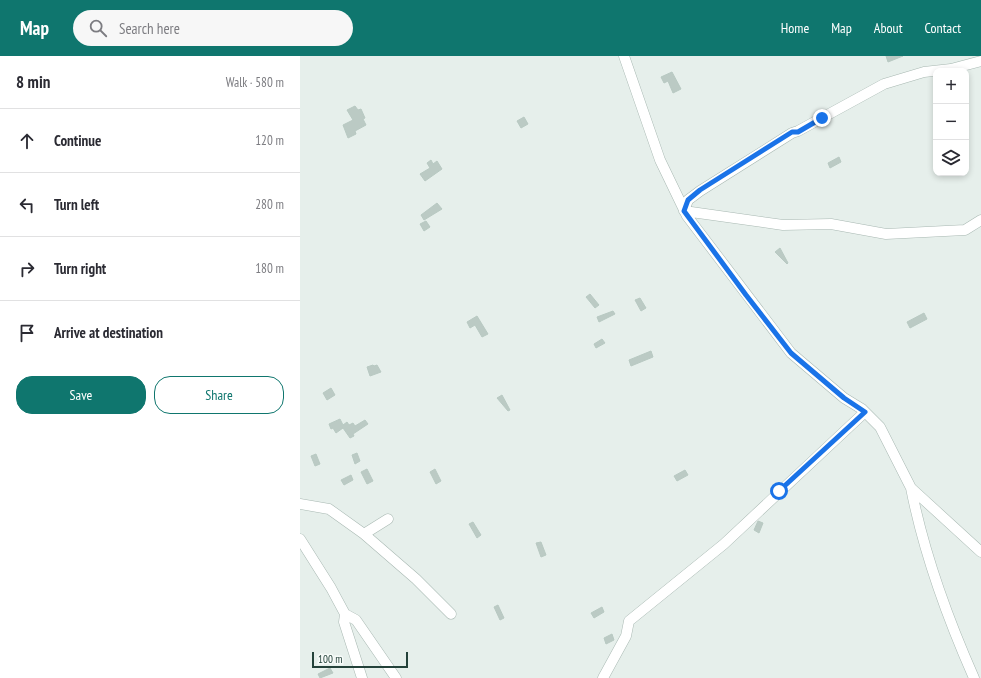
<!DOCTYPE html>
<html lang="en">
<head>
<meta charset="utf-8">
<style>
	body { margin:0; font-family:"PT Sans Narrow",sans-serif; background:#f7f7f7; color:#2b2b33 }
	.controls { position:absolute; right:12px; top:12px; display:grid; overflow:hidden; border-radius:8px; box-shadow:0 2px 6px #0003 }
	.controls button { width:36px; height:36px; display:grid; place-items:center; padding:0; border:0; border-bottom:1px solid #e1e1e2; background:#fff; color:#2b2b33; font:20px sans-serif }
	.scale { position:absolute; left:12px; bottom:10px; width:96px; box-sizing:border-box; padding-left:4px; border:2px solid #24423a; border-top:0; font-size:11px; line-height:14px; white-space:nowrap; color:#24423a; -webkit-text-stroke:3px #f7fbf9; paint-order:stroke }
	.stop { position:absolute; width:12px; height:12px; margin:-9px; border:3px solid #1a73e8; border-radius:50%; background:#fff }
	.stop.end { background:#1a73e8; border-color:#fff; box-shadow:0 1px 4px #0008 }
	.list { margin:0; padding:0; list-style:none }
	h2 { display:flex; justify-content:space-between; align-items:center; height:52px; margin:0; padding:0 16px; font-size:17px }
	h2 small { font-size:13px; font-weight:400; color:#7c7c81 }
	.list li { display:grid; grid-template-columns:26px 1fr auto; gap:12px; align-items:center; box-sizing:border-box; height:64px; padding:0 16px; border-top:1px solid #e1e1e2 }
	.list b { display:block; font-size:15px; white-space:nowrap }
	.list em { font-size:13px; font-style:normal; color:#7c7c81 }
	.actions { display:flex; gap:8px; padding:12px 16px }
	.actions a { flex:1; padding:9px 0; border:1px solid #0f766e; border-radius:16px; text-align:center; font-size:14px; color:#0f766e }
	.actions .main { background:#0f766e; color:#fff }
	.icon { flex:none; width:22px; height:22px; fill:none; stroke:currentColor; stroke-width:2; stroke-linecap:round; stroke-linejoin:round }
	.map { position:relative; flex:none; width:681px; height:622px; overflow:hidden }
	header { display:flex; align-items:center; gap:24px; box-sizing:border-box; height:56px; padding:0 20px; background:#0f766e; color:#fff }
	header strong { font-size:19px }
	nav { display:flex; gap:22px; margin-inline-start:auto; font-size:14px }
	.search { width:280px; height:36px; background:#f7f7f7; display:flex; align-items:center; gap:10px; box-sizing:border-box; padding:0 14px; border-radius:22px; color:#7c7c81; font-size:15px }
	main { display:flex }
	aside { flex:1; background:#fff }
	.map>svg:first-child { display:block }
	.building { fill:#bbcac4; stroke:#b8c9c2 }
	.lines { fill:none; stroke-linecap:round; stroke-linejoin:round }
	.minor-casing { stroke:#a8b8b2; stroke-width:11 }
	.minor { stroke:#fff; stroke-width:10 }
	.route { stroke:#1a73e8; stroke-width:5 }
</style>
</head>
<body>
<header>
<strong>Map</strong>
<div class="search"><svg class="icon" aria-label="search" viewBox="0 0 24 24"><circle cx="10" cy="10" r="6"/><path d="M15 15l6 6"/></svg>Search here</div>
<nav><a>Home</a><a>Map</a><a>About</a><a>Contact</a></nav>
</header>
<main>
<aside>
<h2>8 min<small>Walk · 580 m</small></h2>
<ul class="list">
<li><svg class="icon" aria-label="ahead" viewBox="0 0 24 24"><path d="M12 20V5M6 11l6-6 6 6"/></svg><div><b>Continue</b></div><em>120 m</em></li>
<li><svg class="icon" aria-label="left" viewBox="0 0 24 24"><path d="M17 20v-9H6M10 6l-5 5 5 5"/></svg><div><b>Turn left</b></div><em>280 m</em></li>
<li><svg class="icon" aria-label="right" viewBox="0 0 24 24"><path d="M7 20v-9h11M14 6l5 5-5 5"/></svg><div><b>Turn right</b></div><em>180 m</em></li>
<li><svg class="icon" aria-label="arrive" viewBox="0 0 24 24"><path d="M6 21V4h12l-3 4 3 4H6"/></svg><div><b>Arrive at destination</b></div></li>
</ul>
<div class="actions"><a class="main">Save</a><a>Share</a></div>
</aside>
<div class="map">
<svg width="681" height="622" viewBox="0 0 681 622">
	<rect width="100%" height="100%" fill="#e6efeb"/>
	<path class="building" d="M586,0H603L588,6Z
		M372,16L381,33L373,37L368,25L364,27L361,21Z
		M55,50L58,54L61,53L65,62L63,63L66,69L55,75L56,78L48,82L43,69L53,64L47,54Z
		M224,61L228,68L221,72L217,65Z
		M539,101L541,106L530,112L528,107Z
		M131,104L133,108L137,105L142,113L125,125L120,118L130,112L127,107Z
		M137,147L142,153L124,164L121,159Z
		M126,165L130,171L124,175L120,168Z
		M480,192L488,207L487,208L475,196Z
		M290,238L299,249L295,252L286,241Z
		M340,242L346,252L341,255L335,244Z
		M313,255L315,258L299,266L297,261Z
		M624,257L627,263L610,272L607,266Z
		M177,260L188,278L182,281L175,269L170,272L167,266Z
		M302,283L305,287L296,292L294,288Z
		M351,295L353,301L331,310L329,304Z
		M73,309L74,310L77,309L81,316L70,320L67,311Z
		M31,332L35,339L27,344L23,337Z
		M202,339L210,354L208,355L197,342Z
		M40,363L43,369L47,366L49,369L53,367L55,370L65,364L68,368L53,378L54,380L50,382L43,372L36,377L33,372L31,373L29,368Z
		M57,397L60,405L55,408L52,399Z
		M16,398L20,408L15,410L11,400Z
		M67,413L73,425L67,428L61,416Z
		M135,413L141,425L136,428L130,416Z
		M385,414L388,419L377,425L374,420Z
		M51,419L53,424L44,429L41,424Z
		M458,465L463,467L459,477L454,474Z
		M173,466L181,479L177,482L169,468Z
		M241,486L246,499L241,501L236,487Z
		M198,549L204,562L200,564L194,551Z
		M302,551L304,556L294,562L291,557Z
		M312,578L314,584L306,588L304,582Z
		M30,612L33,617L20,622L18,618Z"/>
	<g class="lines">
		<defs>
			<path id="minor" d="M324,0L360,104L387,160L491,297L544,342L562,353L580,371L611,432L681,496
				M681,5L651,13L624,16L584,28L498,75L492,77L400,135L388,144L384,155L483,169L531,168L586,178L665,174L681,164
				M611,432C624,498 647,561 674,622
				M0,448L29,453L64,478L116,523L151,558
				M64,478L88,463
				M0,483L31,532L45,558L56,564L96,622
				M45,558L44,566L62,622
				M303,622L326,580L329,565L424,488L565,356"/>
		</defs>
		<use href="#minor" class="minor-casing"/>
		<use href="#minor" class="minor"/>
	</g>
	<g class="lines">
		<path class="route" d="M479,435L565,356L544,342L491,297L446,239L384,155L388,144L400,134L492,76H498L522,62"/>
	</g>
</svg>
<div class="controls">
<button>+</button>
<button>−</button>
<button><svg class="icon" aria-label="layers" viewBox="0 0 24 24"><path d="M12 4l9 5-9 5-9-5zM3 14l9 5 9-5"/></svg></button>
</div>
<div class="scale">100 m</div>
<div class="stop" style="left:479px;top:435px"></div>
<div class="stop end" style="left:522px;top:62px"></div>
</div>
</main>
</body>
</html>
